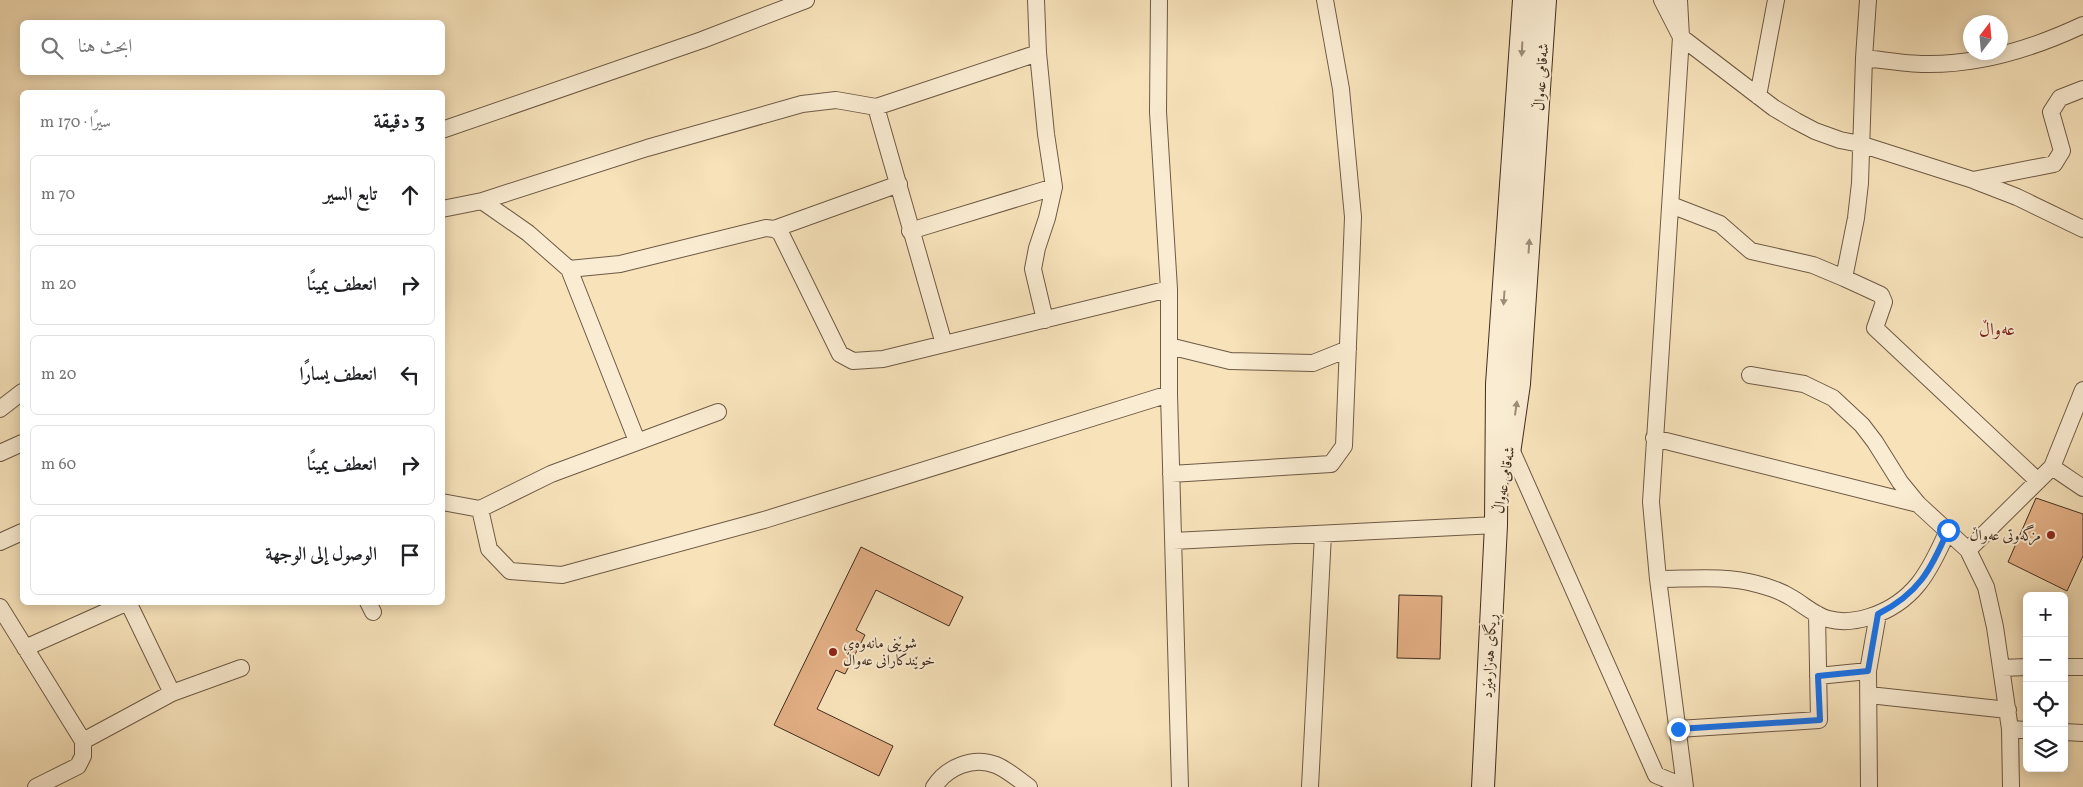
<!DOCTYPE html>
<html lang="ar">
<head>
<meta charset="utf-8">
<style>
	body { margin:0; font-family:Vollkorn,Amiri,serif; background:#f2f2f2; color:#202124; direction:rtl }
	.controls { position:absolute; right:15px; bottom:15px; display:grid; overflow:hidden; border-radius:8px; box-shadow:0 2px 12px #0003 }
	.controls button { width:45px; height:45px; display:grid; place-items:center; padding:0; border:0; border-bottom:1px solid #e0e0e0; background:#fff; color:#202124; font:25px sans-serif }
	.compass { position:absolute; left:1963px; top:15px; width:45px; height:45px; border-radius:50%; background:#fff; box-shadow:0 2px 12px #0003; rotate:16deg }
	.stop { position:absolute; width:15px; height:15px; margin:-11px; border:4px solid #1a73e8; border-radius:50%; background:#fff }
	.stop.end { background:#1a73e8; border-color:#fff; box-shadow:0 1px 5px #0008 }
	.list { margin:0; padding:0; list-style:none }
	h2 { display:flex; justify-content:space-between; align-items:center; height:65px; margin:0; padding:0 20px; font-size:21px }
	h2 small { font-size:16px; font-weight:400; color:#757577 }
	.list li { display:grid; grid-template-columns:32px 1fr auto; gap:15px; align-items:center; box-sizing:border-box; height:80px; margin:0 10px 10px; padding:0 10px; border:1px solid #e0e0e0; border-radius:8px }
	.list b { display:block; font-size:19px; white-space:nowrap }
	.list em { font-size:16px; font-style:normal; color:#757577 }
	.icon { flex:none; width:28px; height:28px; fill:none; stroke:currentColor; stroke-width:2; stroke-linecap:round; stroke-linejoin:round }
	.map { position:relative; flex:none; width:2083px; height:787px; overflow:hidden; direction:ltr }
	.search { position:absolute; background:#fff; box-shadow:0 2px 12px #0003; left:20px; top:20px; width:425px; height:55px; display:flex; align-items:center; gap:12px; box-sizing:border-box; padding:0 18px; border-radius:8px; color:#757577; font-size:19px }
	.panel { position:absolute; background:#fff; box-shadow:0 2px 12px #0003; left:20px; top:90px; width:425px; height:515px; border-radius:8px; direction:rtl }
	.map>svg:first-child { display:block }
	.building { fill:#e5b086; stroke:#412c1e }
	.lines { fill:none; stroke-linecap:round; stroke-linejoin:round }
	.street-casing { stroke:#6e5a45; stroke-width:18 }
	.secondary-casing { stroke:#412c1e; stroke-width:24 }
	.street { stroke:#faecd2; stroke-width:16 }
	.secondary { stroke:#faecd2; stroke-width:22 }
	.oneway { fill:#9e8c78 }
	.route { stroke:#1a73e8; stroke-width:6 }
	.poi-dot { fill:#8f2418; stroke:#faecd2; stroke-width:2 }
	.labels { text-anchor:middle; stroke-width:4; stroke-linejoin:round; paint-order:stroke }
	.street-label { font-size:15px; fill:#412c1e; stroke:#faecd2 }
	.poi-label { font-size:15px; fill:#412c1e; stroke:#faecd2; text-anchor:end }
	.quarter-label { font-size:18px; fill:#7a1f14; stroke:#faecd2 }
</style>
</head>
<body>
<div class="map">
<svg width="2083" height="787" viewBox="0 0 2083 787">
	<rect width="100%" height="100%" fill="#f7e2ba"/>
	<filter id="stains"><feTurbulence type="fractalNoise" baseFrequency=".004" numOctaves="4"/><feColorMatrix values="0 0 0 0 .2 0 0 0 0 .09 0 0 0 0 .02 0 0 0 .5 -.17"/></filter>
	<radialGradient id="worn" r=".72"><stop offset=".6" stop-color="#630" stop-opacity="0"/><stop offset="1" stop-color="#630" stop-opacity=".3"/></radialGradient>
	<path class="building" d="M2036,498L2083,514V556L2067,591L2008,562Z
		M861,547L963,597L949,626L876,590L856,630L865,635L845,674L836,670L817,709L893,746L879,776L774,725Z
		M1399,595L1442,596L1440,659L1397,658Z"/>
	<g class="lines">
		<defs>
			<path id="street" d="M1036,0L1038,53L1046,134L1054,187L1047,218L1037,248L1033,269L1045,320
				M1159,0L1158,112L1169,289V394L1180,787
				M1662,0L1681,37L1774,108L1796,121L1815,131L1840,140L1860,144L1973,180L2017,197L2083,229
				M1868,0L1864,58L1860,183L1856,218L1844,278L1881,295L1884,302L1875,328L2038,481
				M1864,58C1884,60 1905,64 1925,64C1980,65 2034,48 2083,25
				M1758,96L1776,0
				M876,107L944,344
				M442,130L702,40L806,0
				M1973,180L2054,164L2062,151L2051,112L2060,98L2083,89
				M482,201L528,233L569,269L620,264L766,228L774,229L780,232L840,354L853,361L883,359L1169,289
				M1671,205L1720,224L1751,251L1813,265L1844,278
				M442,209L482,201L647,148L802,104L836,100L876,107L1038,53
				M774,229L899,184
				M910,231L1054,187
				M569,269L637,441
				M1169,346L1230,361L1313,363L1348,349
				M1750,375L1804,384L1833,398L1862,425L1875,442L1900,482L1918,504L1968,550L1986,587L1995,627L2010,729L2011,787
				M0,409L22,392
				M1654,438L1918,504
				M1510,447L1656,775L1685,787L1658,579L1651,502L1681,37L1679,0
				M0,453L22,443
				M2052,467L2083,488
				M1171,474L1331,464L1344,446L1353,217L1341,89L1325,0
				M442,502L480,509L551,474L718,412
				M480,509L489,549L510,571L562,575L764,520L1169,394
				M1173,541L1496,525
				M0,542L22,532
				M1968,550L2052,467L2083,390
				M1658,579C1690,579 1726,575 1757,584C1769,587 1781,591 1792,598C1804,605 1814,615 1828,619C1842,623 1856,621 1869,617C1914,603 1930,571 1948,530
				M128,602L172,693
				M368,602L373,612
				M0,607L83,741V756L78,766L36,787
				M25,648L128,602
				M2064,667H2083
				M2002,668L2027,667
				M1818,676L1868,671
				M1869,695L2008,710
				M1678,729L1819,720L1817,614
				M2010,729L2027,730
				M2064,732L2083,733
				M83,741L172,693L241,668
				M934,787C947,767 973,756 996,765C1008,770 1018,779 1029,787
				M1310,787L1323,534
				M1869,787L1868,671L1878,614"/>
			<path id="secondary" d="M1508,460L1519,384L1545,0
				M1483,787L1496,525L1497,384L1524,0"/>
		</defs>
		<use href="#street" class="street-casing"/>
		<use href="#secondary" class="secondary-casing"/>
		<use href="#street" class="street"/>
		<use href="#secondary" class="secondary"/>
	</g>
	<defs><path id="oneway-solid" d="M-6-.8H1V-3.2L6.5 0L1 3.2V.8H-6Z" transform="scale(1.25)"/></defs>
	<g class="oneway">
		<use href="#oneway-solid" transform="translate(1522 49) rotate(93)"/>
		<use href="#oneway-solid" transform="translate(1529 246) rotate(-86)"/>
		<use href="#oneway-solid" transform="translate(1504 298) rotate(94)"/>
		<use href="#oneway-solid" transform="translate(1516 408) rotate(-82)"/>
	</g>
	<g class="lines">
		<path class="route" d="M1678,729L1820,720L1818,676L1868,671L1878,614C1918,594 1931,570 1948,530"/>
	</g>
	<g class="poi-dot">
		<circle cx="2051" cy="535" r="5"/>
		<circle cx="833" cy="652" r="5"/>
	</g>
	<g class="labels">
		<g class="street-label">
			<text transform="translate(1541 77) rotate(-86)" y="5">شەقامی عەواڵ</text>
			<text transform="translate(1504 480) rotate(-80)" y="5">شەقامی عەواڵ</text>
			<text transform="translate(1489 656) rotate(-87)" y="5">ڕیگای هەزارمێرد</text>
		</g>
		<g class="poi-label">
			<text x="2041" y="540">مزگەوتی عەواڵ</text>
			<text x="843" y="648" text-anchor="start">شوێنی مانەوەی<tspan x="843" dy="17">خوێندکارانی عەواڵ</tspan></text>
		</g>
		<g class="quarter-label">
			<text x="1997" y="335">عەواڵ</text>
		</g>
	</g>
	<rect width="100%" height="100%" filter="url(#stains)"/>
	<rect width="100%" height="100%" fill="url(#worn)"/>
</svg>
<div class="controls">
<button>+</button>
<button>−</button>
<button><svg class="icon" aria-label="locate" viewBox="0 0 24 24"><circle cx="12" cy="12" r="6"/><path d="M12 2v4M12 18v4M2 12h4M18 12h4"/></svg></button>
<button><svg class="icon" aria-label="layers" viewBox="0 0 24 24"><path d="M12 4l9 5-9 5-9-5zM3 14l9 5 9-5"/></svg></button>
</div>
<svg class="compass" viewBox="-18 -18 36 36"><path d="M0-13l5 13h-10z" fill="#e53935"/><path d="M0 13l5-13h-10z" fill="#757577"/></svg>
<div class="stop" style="left:1948px;top:530px"></div>
<div class="stop end" style="left:1678px;top:729px"></div>
<div class="search"><svg class="icon" aria-label="search" viewBox="0 0 24 24"><circle cx="10" cy="10" r="6"/><path d="M15 15l6 6"/></svg>ابحث هنا</div>
<section class="panel">
<h2>3 دقيقة<small>سيرًا · 170 m</small></h2>
<ul class="list">
<li><svg class="icon" aria-label="ahead" viewBox="0 0 24 24"><path d="M12 20V5M6 11l6-6 6 6"/></svg><div><b>تابع السير</b></div><em>70 m</em></li>
<li><svg class="icon" aria-label="right" viewBox="0 0 24 24"><path d="M7 20v-9h11M14 6l5 5-5 5"/></svg><div><b>انعطف يمينًا</b></div><em>20 m</em></li>
<li><svg class="icon" aria-label="left" viewBox="0 0 24 24"><path d="M17 20v-9H6M10 6l-5 5 5 5"/></svg><div><b>انعطف يسارًا</b></div><em>20 m</em></li>
<li><svg class="icon" aria-label="right" viewBox="0 0 24 24"><path d="M7 20v-9h11M14 6l5 5-5 5"/></svg><div><b>انعطف يمينًا</b></div><em>60 m</em></li>
<li><svg class="icon" aria-label="arrive" viewBox="0 0 24 24"><path d="M6 21V4h12l-3 4 3 4H6"/></svg><div><b>الوصول إلى الوجهة</b></div></li>
</ul>
</section>
</div>
</body>
</html>
